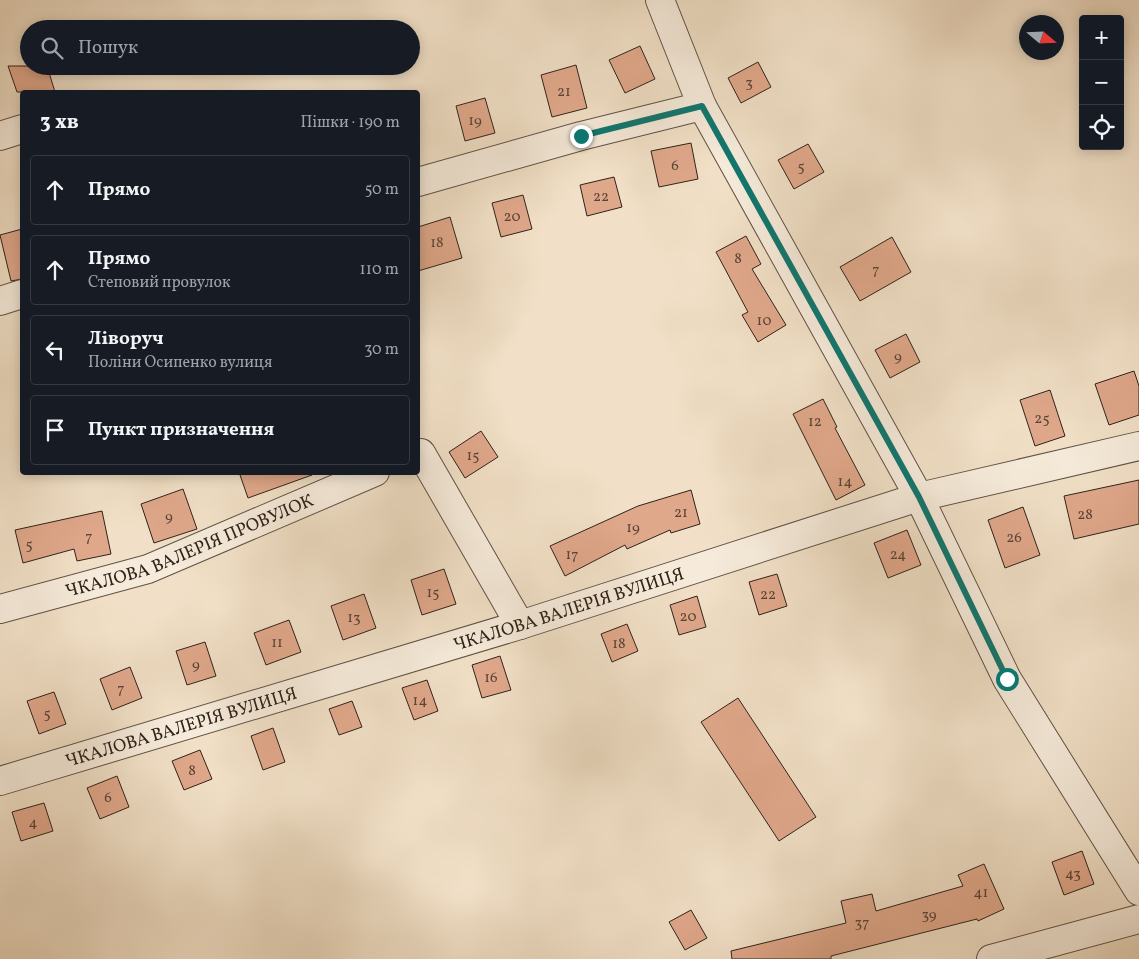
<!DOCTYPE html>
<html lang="uk">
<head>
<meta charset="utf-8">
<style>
	body { margin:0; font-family:Vollkorn,serif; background:#20242c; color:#f1f3f6 }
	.controls { position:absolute; right:15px; top:15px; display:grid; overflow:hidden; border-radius:5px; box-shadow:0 2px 12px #0003 }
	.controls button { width:45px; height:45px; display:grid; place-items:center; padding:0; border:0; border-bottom:1px solid #363941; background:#171b24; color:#f1f3f6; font:25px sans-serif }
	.compass { position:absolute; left:1019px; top:15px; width:45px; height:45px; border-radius:50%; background:#171b24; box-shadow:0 2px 12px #0003; rotate:109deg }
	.stop { position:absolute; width:15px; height:15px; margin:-11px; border:4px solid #0f766e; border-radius:50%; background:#fff }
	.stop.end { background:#0f766e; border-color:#fff; box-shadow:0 1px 5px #0008 }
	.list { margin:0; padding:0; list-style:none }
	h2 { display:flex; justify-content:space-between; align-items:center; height:65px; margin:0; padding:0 20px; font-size:21px }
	h2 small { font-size:16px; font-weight:400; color:#9ea1a6 }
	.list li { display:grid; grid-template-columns:32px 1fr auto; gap:15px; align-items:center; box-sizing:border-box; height:70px; margin:0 10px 10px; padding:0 10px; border:1px solid #363941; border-radius:5px }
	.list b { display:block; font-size:19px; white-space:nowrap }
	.list p { margin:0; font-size:16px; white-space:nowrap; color:#9ea1a6 }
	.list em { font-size:16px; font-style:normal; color:#9ea1a6 }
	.icon { flex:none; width:28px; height:28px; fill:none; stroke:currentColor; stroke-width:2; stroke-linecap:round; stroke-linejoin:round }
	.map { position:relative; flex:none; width:1139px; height:959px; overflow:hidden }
	.search { position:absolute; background:#171b24; box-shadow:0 2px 12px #0003; left:20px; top:20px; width:400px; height:55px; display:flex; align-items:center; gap:12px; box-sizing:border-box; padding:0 18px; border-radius:28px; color:#9ea1a6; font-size:19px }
	.panel { position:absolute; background:#171b24; box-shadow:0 2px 12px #0003; left:20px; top:90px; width:400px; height:385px; border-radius:5px }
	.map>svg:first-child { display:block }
	.building { fill:#e0a88b; stroke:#2f221a }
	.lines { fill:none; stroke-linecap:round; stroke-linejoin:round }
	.minor-casing { stroke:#605245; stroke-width:30 }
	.minor { stroke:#f6ebdb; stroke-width:28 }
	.route { stroke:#0f766e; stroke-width:6 }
	.labels { text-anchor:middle; stroke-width:5; stroke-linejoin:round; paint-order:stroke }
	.number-label { font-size:15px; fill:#5b4436 }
	.street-label { font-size:18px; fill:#2f221a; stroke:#f6ebdb }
</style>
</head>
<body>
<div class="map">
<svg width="1139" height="959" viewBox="0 0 1139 959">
	<rect width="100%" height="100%" fill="#f1e0c7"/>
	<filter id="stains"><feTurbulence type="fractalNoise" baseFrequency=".004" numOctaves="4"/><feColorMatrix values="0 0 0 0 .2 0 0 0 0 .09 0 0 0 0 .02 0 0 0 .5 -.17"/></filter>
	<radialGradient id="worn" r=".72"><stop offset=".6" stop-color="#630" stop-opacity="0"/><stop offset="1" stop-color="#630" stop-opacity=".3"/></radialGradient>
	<path class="building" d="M640,46L655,79L625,93L609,60Z
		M758,62L771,87L741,103L728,78Z
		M576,65L587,108L552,117L541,75Z
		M8,66H47L55,92H17Z
		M485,98L495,133L465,141L456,106Z
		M691,143L698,179L659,187L651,151Z
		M808,144L824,172L794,189L778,160Z
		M614,177L622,207L587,216L580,185Z
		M523,195L532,229L501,237L492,203Z
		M450,217L462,258L418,271V227Z
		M22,229V279L11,281L0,235Z
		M746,236L761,264L752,269L786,325L758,342L742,315L748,312L716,252Z
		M892,237L911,272L860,301L840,267Z
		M906,334L920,362L890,378L875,350Z
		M1134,371L1139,386V415L1109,425L1095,384Z
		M1050,390L1065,436L1035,446L1020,400Z
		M823,399L837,427L835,428L865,485L836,500L793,414Z
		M481,431L498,457L465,478L449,452Z
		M239,472H312V475L248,498Z
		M1139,480V524L1074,539L1064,496Z
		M183,489L197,529L154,543L141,504Z
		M691,490L700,524L671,533L670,530L627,549L625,545L565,576L550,546L638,506Z
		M1023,507L1040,555L1005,568L988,520Z
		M102,511L111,554L77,561L74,549L23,563L15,530Z
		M907,530L921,565L888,578L874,543Z
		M444,569L456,604L422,615L411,580Z
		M777,574L787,606L759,615L749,582Z
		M364,594L376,628L343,640L331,606Z
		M697,596L706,627L679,635L670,605Z
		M289,620L301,652L266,665L254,633Z
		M627,624L638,651L612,662L601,634Z
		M205,642L216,676L187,685L176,651Z
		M500,656L511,690L482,698L472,665Z
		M130,667L142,698L112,710L100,679Z
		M427,680L438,711L414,720L402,688Z
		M54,692L66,724L39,734L27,701Z
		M738,698L816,817L779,841L701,722Z
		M352,701L362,727L339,735L329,709Z
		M273,728L285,762L263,770L251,736Z
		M200,750L212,779L184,790L172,761Z
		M117,776L129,807L100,819L87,788Z
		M44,803L53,831L21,841L12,812Z
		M1082,851L1094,884L1064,895L1052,862Z
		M984,864L1004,909L978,921L977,919L831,956V959H732L731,951L846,923L841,901L872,894L876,911L963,886L958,875Z
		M691,910L707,938L685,950L669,922Z"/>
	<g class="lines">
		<defs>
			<g id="minor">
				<path d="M660,0L702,106L919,497L1007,679L1139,891"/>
				<path d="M0,136L22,129"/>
				<path d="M418,182L581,136L702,106"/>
				<path d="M0,301L22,294"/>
				<path d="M418,454L421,453L520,625"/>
				<path id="s1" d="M0,609L148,569L375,472"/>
				<path id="s2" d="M0,781L520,625L919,497L1139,446"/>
				<path d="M991,959L1139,919"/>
			</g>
		</defs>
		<use href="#minor" class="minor-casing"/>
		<use href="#minor" class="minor"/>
	</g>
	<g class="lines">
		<path class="route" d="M581,136L702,106L919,497L1007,679"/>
	</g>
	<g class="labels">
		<g class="number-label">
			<text x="749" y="87">3</text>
			<text x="564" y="96">21</text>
			<text x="475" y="125">19</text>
			<text x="675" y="170">6</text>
			<text x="801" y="171">5</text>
			<text x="601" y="201">22</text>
			<text x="512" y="221">20</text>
			<text x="437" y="247">18</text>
			<text x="738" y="263">8</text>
			<text x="876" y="274">7</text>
			<text x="764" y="325">10</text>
			<text x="898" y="361">9</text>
			<text x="1042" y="423">25</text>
			<text x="815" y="426">12</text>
			<text x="473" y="460">15</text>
			<text x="845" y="486">14</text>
			<text x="681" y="517">21</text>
			<text x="1085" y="519">28</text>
			<text x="169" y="521">9</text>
			<text x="633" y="532">19</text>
			<text x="89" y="541">7</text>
			<text x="1014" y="542">26</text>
			<text x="29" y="549">5</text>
			<text x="572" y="559">17</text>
			<text x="898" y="559">24</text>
			<text x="433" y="597">15</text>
			<text x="768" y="599">22</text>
			<text x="688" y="621">20</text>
			<text x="354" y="622">13</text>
			<text x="277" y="647">11</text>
			<text x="619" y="648">18</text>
			<text x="196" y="669">9</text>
			<text x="491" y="682">16</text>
			<text x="121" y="693">7</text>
			<text x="420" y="705">14</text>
			<text x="47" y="718">5</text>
			<text x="192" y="775">8</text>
			<text x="108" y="802">6</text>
			<text x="33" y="827">4</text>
			<text x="1073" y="878">43</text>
			<text x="981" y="897">41</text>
			<text x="929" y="919">39</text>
			<text x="862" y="927">37</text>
		</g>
		<g class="street-label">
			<text dy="6" stroke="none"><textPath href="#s1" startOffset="200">ЧКАЛОВА ВАЛЕРІЯ ПРОВУЛОК</textPath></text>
			<text dy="6" stroke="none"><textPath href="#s2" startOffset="594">ЧКАЛОВА ВАЛЕРІЯ ВУЛИЦЯ</textPath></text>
			<text dy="6" stroke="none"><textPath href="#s2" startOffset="189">ЧКАЛОВА ВАЛЕРІЯ ВУЛИЦЯ</textPath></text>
		</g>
	</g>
	<rect width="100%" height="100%" filter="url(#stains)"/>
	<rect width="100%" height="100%" fill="url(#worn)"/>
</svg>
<div class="controls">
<button>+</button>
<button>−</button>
<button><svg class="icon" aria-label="locate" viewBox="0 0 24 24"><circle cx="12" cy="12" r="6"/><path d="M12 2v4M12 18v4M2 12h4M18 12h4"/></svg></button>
</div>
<svg class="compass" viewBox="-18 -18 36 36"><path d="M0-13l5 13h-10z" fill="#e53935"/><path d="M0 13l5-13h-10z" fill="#9ea1a6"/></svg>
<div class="stop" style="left:1007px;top:679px"></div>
<div class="stop end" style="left:581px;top:136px"></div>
<div class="search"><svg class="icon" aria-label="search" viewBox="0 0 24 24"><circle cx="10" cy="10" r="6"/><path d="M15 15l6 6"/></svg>Пошук</div>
<section class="panel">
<h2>3 хв<small>Пішки · 190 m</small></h2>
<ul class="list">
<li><svg class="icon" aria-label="ahead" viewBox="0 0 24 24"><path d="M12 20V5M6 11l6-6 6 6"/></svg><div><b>Прямо</b></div><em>50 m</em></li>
<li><svg class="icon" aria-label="ahead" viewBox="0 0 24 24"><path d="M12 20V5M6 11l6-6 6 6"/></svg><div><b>Прямо</b><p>Степовий провулок</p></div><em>110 m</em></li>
<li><svg class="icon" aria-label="left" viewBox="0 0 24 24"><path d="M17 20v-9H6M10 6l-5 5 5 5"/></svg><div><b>Ліворуч</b><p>Поліни Осипенко вулиця</p></div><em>30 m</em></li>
<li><svg class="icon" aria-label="arrive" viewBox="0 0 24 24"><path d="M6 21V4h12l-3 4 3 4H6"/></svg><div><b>Пункт призначення</b></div></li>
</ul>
</section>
</div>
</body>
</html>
